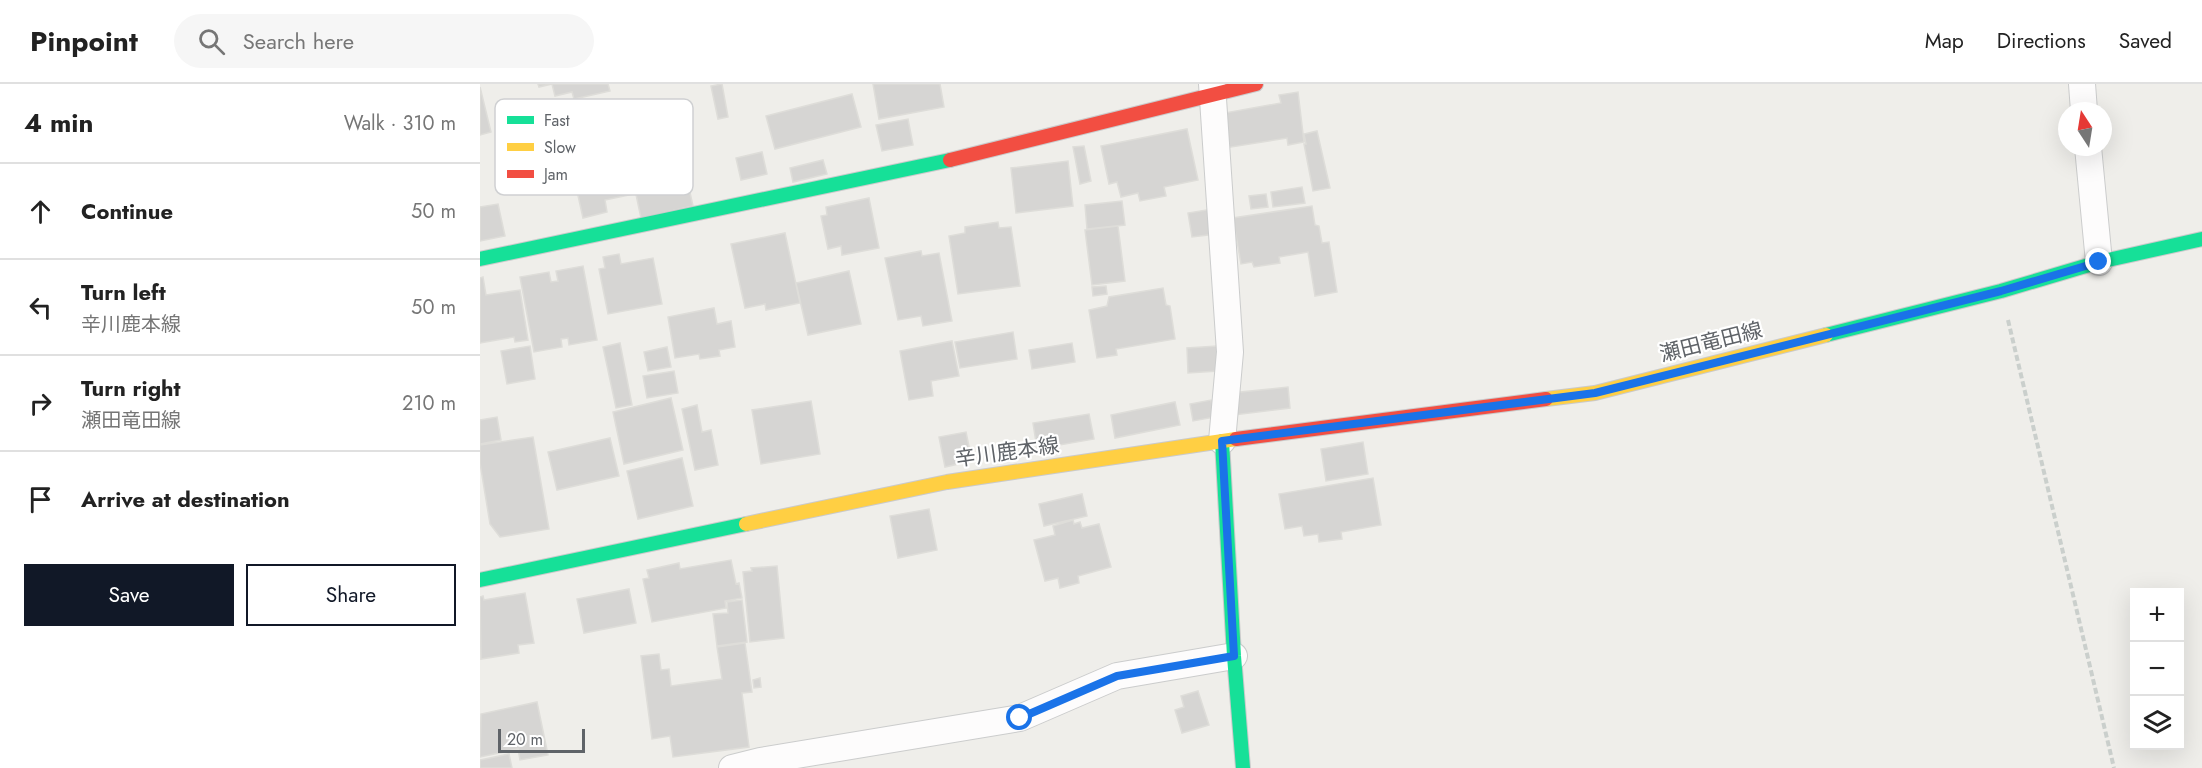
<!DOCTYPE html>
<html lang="en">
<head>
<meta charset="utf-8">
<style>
	body { margin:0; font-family:Jost,"Noto Sans JP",sans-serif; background:#f6f6f6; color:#222 }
	.controls { position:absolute; right:18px; bottom:18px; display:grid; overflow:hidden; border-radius:0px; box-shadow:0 6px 24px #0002 }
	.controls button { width:54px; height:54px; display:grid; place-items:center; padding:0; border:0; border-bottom:2px solid #e0e0e0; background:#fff; color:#222; font:30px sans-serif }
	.compass { position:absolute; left:1578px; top:18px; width:54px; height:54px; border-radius:50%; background:#fff; box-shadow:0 6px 24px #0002; rotate:348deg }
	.scale { position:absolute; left:18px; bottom:15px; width:87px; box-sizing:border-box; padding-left:6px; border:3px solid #5f6368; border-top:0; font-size:16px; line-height:21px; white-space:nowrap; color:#5f6368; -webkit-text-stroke:4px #fff; paint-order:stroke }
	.stop { position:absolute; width:18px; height:18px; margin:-14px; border:4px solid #1a73e8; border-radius:50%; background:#fff }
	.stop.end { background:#1a73e8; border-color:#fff; box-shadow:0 2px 6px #0008 }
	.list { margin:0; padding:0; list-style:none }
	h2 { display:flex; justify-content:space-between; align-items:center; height:78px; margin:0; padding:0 24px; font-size:26px }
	h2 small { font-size:20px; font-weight:400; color:#767676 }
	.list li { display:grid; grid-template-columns:39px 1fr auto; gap:18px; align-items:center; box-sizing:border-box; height:96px; padding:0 24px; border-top:2px solid #e0e0e0 }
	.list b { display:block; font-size:22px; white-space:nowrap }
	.list p { margin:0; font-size:20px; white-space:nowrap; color:#767676 }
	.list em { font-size:20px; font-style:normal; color:#767676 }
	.actions { display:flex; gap:12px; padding:18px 24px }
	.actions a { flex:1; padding:14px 0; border:2px solid #111827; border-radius:0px; text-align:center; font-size:21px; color:#111827 }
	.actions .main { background:#111827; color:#fff }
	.icon { flex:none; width:33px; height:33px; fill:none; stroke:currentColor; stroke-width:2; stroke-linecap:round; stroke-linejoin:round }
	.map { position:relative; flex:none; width:1722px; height:684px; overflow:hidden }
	header { display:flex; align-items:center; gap:36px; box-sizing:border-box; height:84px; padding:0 30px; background:#fff; border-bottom:2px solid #e0e0e0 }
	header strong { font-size:28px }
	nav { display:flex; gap:33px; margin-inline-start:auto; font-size:21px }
	.search { width:420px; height:54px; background:#f6f6f6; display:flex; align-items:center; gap:15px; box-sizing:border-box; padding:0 21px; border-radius:33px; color:#767676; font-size:22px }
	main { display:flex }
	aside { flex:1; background:#fff }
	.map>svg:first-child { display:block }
	.building { fill:#d6d5d3; stroke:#deddd9; stroke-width:1.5 }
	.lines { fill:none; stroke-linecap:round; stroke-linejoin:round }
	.street-casing { stroke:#cbcccc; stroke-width:28 }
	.fast-casing { stroke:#cacacb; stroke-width:16 }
	.slow-casing { stroke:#cacacb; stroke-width:16 }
	.jam-casing { stroke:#cacacb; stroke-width:16 }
	.path { stroke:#cacfcc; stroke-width:4; stroke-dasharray:6 3; stroke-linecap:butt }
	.street { stroke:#fdfcfc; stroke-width:26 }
	.fast { stroke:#16e098; stroke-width:14 }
	.slow { stroke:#ffcf43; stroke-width:14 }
	.jam { stroke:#f24e42; stroke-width:14 }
	.route { stroke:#1a73e8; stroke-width:8 }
	.labels { text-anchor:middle; stroke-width:4.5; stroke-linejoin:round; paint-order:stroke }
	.street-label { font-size:21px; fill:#5f6368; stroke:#fff }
	.key { fill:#fff; stroke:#cfd0d2; stroke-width:1.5 }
	.key-label { font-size:16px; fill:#5f6368 }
</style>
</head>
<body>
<header>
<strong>Pinpoint</strong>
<div class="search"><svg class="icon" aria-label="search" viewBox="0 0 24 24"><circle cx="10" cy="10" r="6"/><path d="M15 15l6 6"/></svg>Search here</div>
<nav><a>Map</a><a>Directions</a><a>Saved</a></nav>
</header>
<main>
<aside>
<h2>4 min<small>Walk · 310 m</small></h2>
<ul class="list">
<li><svg class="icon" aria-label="ahead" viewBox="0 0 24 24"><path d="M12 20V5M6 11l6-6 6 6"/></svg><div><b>Continue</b></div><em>50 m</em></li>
<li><svg class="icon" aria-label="left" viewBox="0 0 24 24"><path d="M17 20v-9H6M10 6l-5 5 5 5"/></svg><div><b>Turn left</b><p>辛川鹿本線</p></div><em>50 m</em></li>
<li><svg class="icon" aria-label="right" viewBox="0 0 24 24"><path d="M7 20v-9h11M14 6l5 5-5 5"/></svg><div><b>Turn right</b><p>瀬田竜田線</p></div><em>210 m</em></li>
<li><svg class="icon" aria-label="arrive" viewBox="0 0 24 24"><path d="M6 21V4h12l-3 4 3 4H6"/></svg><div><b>Arrive at destination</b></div></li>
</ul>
<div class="actions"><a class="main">Save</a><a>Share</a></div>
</aside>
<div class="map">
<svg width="1722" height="684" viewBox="0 0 1722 684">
	<rect width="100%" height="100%" fill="#efeeea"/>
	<path class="building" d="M58,0H128L130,7L94,15L92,8L75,12L72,0L59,3Z
		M242,0L248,33L238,35L231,2Z
		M393,0H460L464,23L399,35Z
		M0,3L11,48L0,51Z
		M818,8L824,58L808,61L807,54L745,64L739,30L801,19L799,11Z
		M372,10L381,43L295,65L286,32Z
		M428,35L433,61L402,67L396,41Z
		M194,37L213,122L161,134L143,49Z
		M707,45L718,96L684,103L686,112L660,117L658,109L641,113L637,98L629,100L621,62Z
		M837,47L850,104L833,107L824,60H826L824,50Z
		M604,62L611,97L600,100L593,63Z
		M145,68L154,110L125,116L127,128L103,134L93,89L125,82L123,73Z
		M282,68L287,90L261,96L256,74Z
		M343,76L347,90L313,98L310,84Z
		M588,77L593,122L536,129L531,84Z
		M822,103L825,119L793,123L791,108Z
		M786,110L788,123L771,125L769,112Z
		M389,114L399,164L362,171L361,162L348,165L341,132L347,131L346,123Z
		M642,117L645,141L607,145L605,121Z
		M18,120L25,152L0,157V123Z
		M832,122L835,141L839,142L842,159L849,158L857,208L835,212L828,168L799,173L800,179L774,183L772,178L761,180L753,134Z
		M732,125L736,150L712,153L708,129Z
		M518,138L519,144L531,143L540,202L478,210L469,152L485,149V143Z
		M638,142L645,197L612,201L605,146Z
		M305,149L320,219L286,226L285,220L265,224L251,160Z
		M441,167L442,172L459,169L472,237L443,242L441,232L418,236L405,174Z
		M139,170L141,180L173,174L182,220L128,230L119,185L125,184L123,173Z
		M103,182L117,256L89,261L88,254L81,255L82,263L54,268L40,193L69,188L71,198L78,197L76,187Z
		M369,187L381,240L328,251L316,199Z
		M3,193L6,211L40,206L48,256L35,258L34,253L0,259V194Z
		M626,202L627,210L613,212L612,203Z
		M683,204L686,221L690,222L695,255L636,265L637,271L617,274L609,226L627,222L629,213Z
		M234,224L237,240L251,237L255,263L239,266L240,272L220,275L219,270L195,274L188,233Z
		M533,248L537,275L480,284L475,258Z
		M472,257L479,292L451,297L453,312L429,316L420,267Z
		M140,259L152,321L136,324L123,263Z
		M592,259L595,278L552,285L549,266Z
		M50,262L55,295L27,300L21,267Z
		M737,262L738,287L708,289L707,264Z
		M187,263L191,283L168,287L164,268Z
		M194,287L198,309L167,314L163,292Z
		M808,303L810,324L754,331L751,309Z
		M191,314L203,366L144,380L133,328Z
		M731,316L735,333L713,337L710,320Z
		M331,317L340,370L281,380L272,326Z
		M695,318L700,341L635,354L631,331Z
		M217,321L222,348L231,346L238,381L215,386L202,325Z
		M609,330L614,355L557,365L553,339Z
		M17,333L21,356L0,360V336Z
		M486,348L492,377L465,383L459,353Z
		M53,353L69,445L20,453L10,440L0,379V361Z
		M130,354L139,392L77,406L68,368Z
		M883,358L888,390L846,397L841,365Z
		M202,374L213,422L158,435L147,387Z
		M893,394L901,441L861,448L862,455L839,458L838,450L824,452L822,442L805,445L799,410Z
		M602,410L607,432L564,442L559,420Z
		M449,425L457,466L418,474L410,432Z
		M593,436L594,440L600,438L602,444L619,440L631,483L598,492L599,499L580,504L578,494L565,497L554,456L575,451L573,442Z
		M251,476L256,500L259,499L262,514L245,517L246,524L172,538L163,495L169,494L167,486L199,479L200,485Z
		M297,482L304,554L270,558L263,488L272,487L271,484Z
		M149,505L156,539L104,549L97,515Z
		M45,509L54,559L38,561L39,569L1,575L0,513L3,512L4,516Z
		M262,516L267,558L237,562L233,530L248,529L247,518Z
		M265,559L272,608L262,609L269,663L193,673L190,652L172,655L161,572L179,570L181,586L189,585L191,602L242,595L237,563Z
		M280,594L281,603L274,604L273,596Z
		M718,607L729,641L702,649L695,626L704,623L701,612Z
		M57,618L68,671L40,676L38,665L0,673L1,630Z
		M29,670L32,684H0V676Z"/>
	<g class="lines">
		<defs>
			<path id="street" d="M732,0L750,268L742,357
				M1602,0L1604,27
				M1608,63L1619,178
				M252,684L280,677L540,634L637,592L754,572"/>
			<path id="fast" d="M0,175L470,76
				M1346,251L1521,207L1619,178L1722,155
				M742,357L754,572L763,684
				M0,496L266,440"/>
			<path id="slow" d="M1066,315L1115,309L1346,251
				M266,440L467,398L756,355"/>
			<path id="jam" d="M470,76L776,0
				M756,355L1066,315"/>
		</defs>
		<use href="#street" class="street-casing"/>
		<use href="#fast" class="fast-casing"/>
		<use href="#slow" class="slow-casing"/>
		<use href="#jam" class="jam-casing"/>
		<path class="path" d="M1528,236L1634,684"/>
		<use href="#street" class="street"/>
		<use href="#fast" class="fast"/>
		<use href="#slow" class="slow"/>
		<use href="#jam" class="jam"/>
	</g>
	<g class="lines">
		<path class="route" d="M540,634L637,592L754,572L742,357L1115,309L1521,207L1619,178"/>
	</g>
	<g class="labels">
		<g class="street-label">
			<text transform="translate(1231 258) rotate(-14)" y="7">瀬田竜田線</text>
			<text transform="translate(527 368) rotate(-8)" y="7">辛川鹿本線</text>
		</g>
	</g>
	<rect x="15" y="15" width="198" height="96" rx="9" class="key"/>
	<rect x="27" y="32" width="27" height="8" fill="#16e098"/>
	<rect x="27" y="59" width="27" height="8" fill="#ffcf43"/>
	<rect x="27" y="86" width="27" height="8" fill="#f24e42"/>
	<g class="key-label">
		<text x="64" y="42">Fast</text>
		<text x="64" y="69">Slow</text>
		<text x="64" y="96">Jam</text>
	</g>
</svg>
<div class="controls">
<button>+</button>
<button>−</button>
<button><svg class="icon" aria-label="layers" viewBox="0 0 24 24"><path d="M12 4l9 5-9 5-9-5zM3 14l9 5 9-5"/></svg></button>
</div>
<svg class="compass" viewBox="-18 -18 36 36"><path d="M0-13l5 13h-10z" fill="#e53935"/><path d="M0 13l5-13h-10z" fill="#767676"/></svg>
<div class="scale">20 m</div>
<div class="stop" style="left:540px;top:634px"></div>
<div class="stop end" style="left:1619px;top:178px"></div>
</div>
</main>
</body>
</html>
